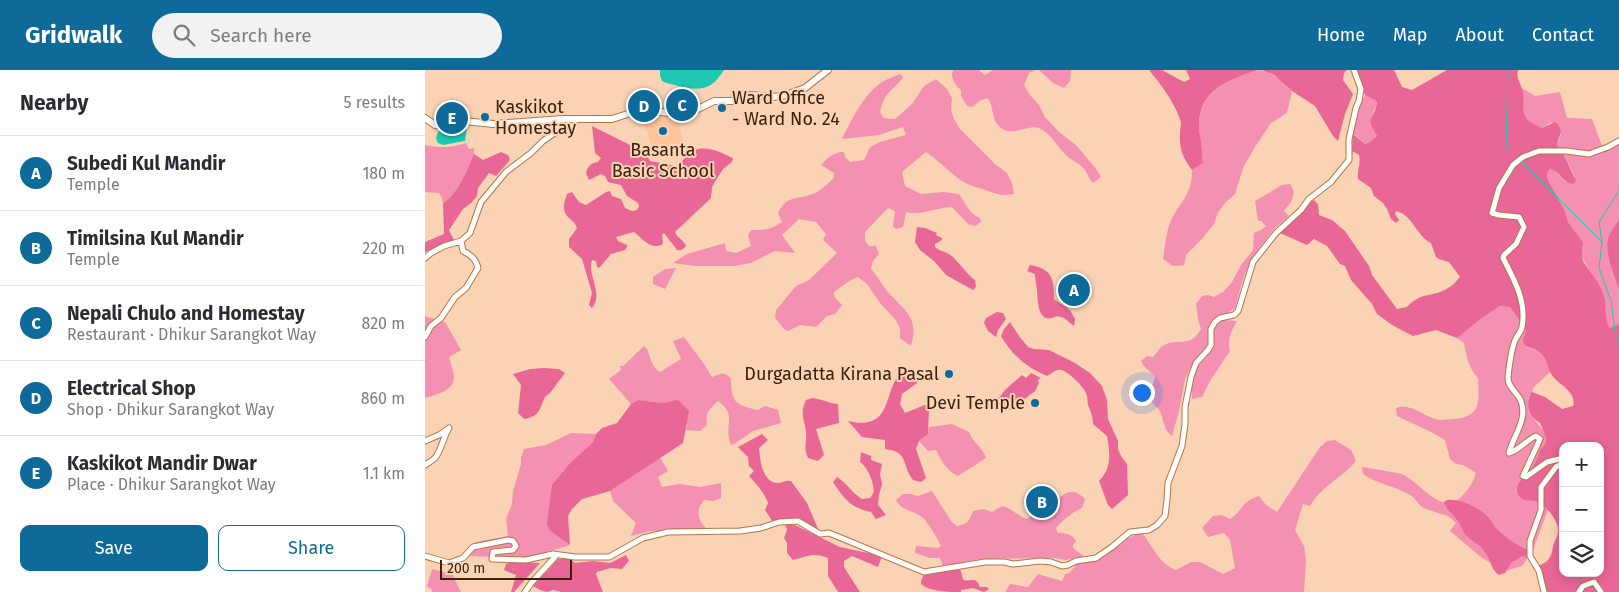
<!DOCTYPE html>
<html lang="en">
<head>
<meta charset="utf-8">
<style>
	body { margin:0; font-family:"Fira Sans",sans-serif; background:#f2f2f3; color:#2b2b33 }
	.controls { position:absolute; right:15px; bottom:15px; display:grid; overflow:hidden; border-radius:10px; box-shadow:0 2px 12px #0003 }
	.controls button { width:45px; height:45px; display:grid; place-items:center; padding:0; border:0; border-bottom:1px solid #e1e1e2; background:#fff; color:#2b2b33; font:25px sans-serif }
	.scale { position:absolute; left:15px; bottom:12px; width:132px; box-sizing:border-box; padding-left:5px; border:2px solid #3a220d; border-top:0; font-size:14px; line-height:18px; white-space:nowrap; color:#3a220d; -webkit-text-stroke:4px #fad3b5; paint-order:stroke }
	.you { position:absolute; left:716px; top:322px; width:18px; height:18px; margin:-12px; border:4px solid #fff; border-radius:50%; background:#1a73e8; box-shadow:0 0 0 8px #1a73e833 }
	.badge { display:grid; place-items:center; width:32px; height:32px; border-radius:50%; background:#0e6a99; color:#fff; font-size:16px; font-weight:700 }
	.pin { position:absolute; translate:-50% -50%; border:2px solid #fff; box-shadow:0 1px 5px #0006 }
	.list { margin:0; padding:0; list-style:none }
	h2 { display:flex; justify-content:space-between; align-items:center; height:65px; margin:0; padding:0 20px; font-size:21px }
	h2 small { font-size:16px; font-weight:400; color:#7c7c81 }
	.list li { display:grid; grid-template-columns:32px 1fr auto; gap:15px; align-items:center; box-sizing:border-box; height:75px; padding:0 20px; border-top:1px solid #e1e1e2 }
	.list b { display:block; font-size:19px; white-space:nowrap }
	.list p { margin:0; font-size:16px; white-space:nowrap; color:#7c7c81 }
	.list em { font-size:16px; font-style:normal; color:#7c7c81 }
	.actions { display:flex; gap:10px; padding:15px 20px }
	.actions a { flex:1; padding:11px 0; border:1px solid #0e6a99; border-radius:10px; text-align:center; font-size:18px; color:#0e6a99 }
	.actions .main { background:#0e6a99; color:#fff }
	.icon { flex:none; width:28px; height:28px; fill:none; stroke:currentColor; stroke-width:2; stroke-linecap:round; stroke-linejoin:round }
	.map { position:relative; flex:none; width:1194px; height:522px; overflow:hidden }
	header { display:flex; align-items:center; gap:30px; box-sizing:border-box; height:70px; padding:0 25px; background:#0e6a99; color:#fff }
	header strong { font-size:24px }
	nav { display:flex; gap:28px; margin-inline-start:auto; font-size:18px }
	.search { width:350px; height:45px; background:#f2f2f3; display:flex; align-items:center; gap:12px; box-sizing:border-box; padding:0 18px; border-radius:28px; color:#7c7c81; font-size:19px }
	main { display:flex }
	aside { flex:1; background:#fff }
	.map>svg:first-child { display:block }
	.built { fill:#fdc599 }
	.green { fill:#f490b1 }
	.forest { fill:#e96797; fill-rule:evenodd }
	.water { fill:#1dcab1 }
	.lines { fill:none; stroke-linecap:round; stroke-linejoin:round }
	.stream { stroke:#1dcab1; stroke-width:1 }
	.minor-casing { stroke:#b27746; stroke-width:7 }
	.tertiary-casing { stroke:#b27746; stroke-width:8 }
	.minor { stroke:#fff; stroke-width:5 }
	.tertiary { stroke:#fff; stroke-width:6 }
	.poi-dot { fill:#0e6a99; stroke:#fad3b5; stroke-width:2 }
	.labels { text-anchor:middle; stroke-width:4; stroke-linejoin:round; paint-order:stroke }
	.poi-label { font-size:18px; fill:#3a220d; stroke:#fad3b5; text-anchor:start }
</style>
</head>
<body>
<header>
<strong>Gridwalk</strong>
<div class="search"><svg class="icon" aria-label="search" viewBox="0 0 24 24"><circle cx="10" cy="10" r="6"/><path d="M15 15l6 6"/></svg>Search here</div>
<nav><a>Home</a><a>Map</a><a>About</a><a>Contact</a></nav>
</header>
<main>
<aside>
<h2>Nearby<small>5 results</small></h2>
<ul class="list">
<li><span class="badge">A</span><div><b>Subedi Kul Mandir</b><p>Temple</p></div><em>180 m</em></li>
<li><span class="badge">B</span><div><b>Timilsina Kul Mandir</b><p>Temple</p></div><em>220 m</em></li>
<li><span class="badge">C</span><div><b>Nepali Chulo and Homestay</b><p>Restaurant · Dhikur Sarangkot Way</p></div><em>820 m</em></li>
<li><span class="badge">D</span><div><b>Electrical Shop</b><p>Shop · Dhikur Sarangkot Way</p></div><em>860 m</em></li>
<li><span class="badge">E</span><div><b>Kaskikot Mandir Dwar</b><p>Place · Dhikur Sarangkot Way</p></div><em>1.1 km</em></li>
</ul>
<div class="actions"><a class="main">Save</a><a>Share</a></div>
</aside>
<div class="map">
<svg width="1194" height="522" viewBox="0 0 1194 522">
	<rect width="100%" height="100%" fill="#fad3b5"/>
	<path class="built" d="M218,43L251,45L258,68L257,73L241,83L227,78L217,47Z"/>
	<path class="green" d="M528,0H554L560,5L568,0H611L604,3L599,15L605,25L614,35L620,47L634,62L651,75L672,100L676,107L668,113C664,109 663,104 660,100C656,94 647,91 642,86C633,78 628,67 618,60C603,50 587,72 572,54C567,47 568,36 563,28L556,30L547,37L542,36L536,26V20C530,15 525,8 528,0Z
		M614,0H646L645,11L639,18L628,13Z
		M832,0C846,0 857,12 867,21L862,43L846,53L830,77L818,98L810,124L801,132L793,142L789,154L777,169L761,185L759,195L748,196L738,189C740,177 741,162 746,150C756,130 767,125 767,100L778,93C777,85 777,77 776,70C775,66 774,62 774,58C774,20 802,11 832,0Z
		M475,4L478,7C467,23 460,20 455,42L458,48L470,49L487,34L499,16L511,9L522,19L527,28L526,40L529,49L535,59L570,94L582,103L587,113L589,124C575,126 576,125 563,121C553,117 543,116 534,109C523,101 513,90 501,82L477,102L480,116L496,124L519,122L534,124C542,134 542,142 555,148L556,152L550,156L543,154L527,137C509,137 501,146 481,142L478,157L471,159L468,156L470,141L463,138L440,162V171L444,176H451L454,184L448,191L446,199C453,206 456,215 463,222C481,242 494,247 486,276L475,268V258L470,249L455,233L442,214L433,207L426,210L409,222V226L417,235L410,244L402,246L391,257L375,255L363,261L360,260L350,248L351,240L371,216L384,210L412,183L398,170L401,164L391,152L374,149L357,165L370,183L350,181L326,193L309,196H270L248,193L262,184L300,173L301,181L311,183L326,176L323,165L326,160C338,160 346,160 357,152L353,143C363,123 373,131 390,123C397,120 403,113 409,108V103L396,95C402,88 410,81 419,82L420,87L425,92L439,90L445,77L455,72L481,65L478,57L454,65L417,69C426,50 437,28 453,15C459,10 468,7 475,4Z
		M1097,18L1110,26L1135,22L1142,48L1167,49L1177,76L1194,67V148L1185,166L1183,177L1188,203L1194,219V254L1188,258H1185L1181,251V236L1179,225L1157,187L1158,172L1143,152L1140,141L1122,108L1123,101L1126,99L1129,100L1141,112L1150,107L1138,83L1132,75L1136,65L1126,52L1117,58C1113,56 1106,53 1103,50C1096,42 1100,29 1097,18Z
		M940,25C943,27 949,28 951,31C953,36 949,39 948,43C944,51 948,59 952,66L945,72L940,74L927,62L933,41Z
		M41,73L44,79L49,78V84C40,104 35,120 18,134L17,128L14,123L0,122V75C13,78 28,78 41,73Z
		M865,114L869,122L866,132L859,141L864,146L849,159L826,189L817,212L810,238L801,244L790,248L784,257L783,275L781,281L767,295L760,309L754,341L747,366L741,360L735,341L722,327C723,319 729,315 730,307L718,295L716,291L722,286L728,287C731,284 733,280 736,277C750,266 765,280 776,259L773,250L771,234L777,226L783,225L789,227L798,222L807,212L816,195L828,180L829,163L836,160L841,156L836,151H833L830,131L857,115Z
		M251,198L240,219L228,214V207L240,199Z
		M1075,236L1085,237L1101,260L1102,278C1116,280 1123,288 1125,302L1108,318C1107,325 1105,335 1106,342C1111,357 1128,367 1138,379L1130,421L1108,480L1097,496L1080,501L1057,488L1025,461L1031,453C1021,442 1011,444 999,438C993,435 991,428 985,425C970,416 952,414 938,404L937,397C943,398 976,403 979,405C996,414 1018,447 1037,426C1044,419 1048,412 1051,403L1038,395L1031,394L1025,389L1020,370L1006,362L972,346L971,338C986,332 1000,348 1015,350C1019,350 1023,349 1027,349C1057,347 1054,332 1053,308C1044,299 1041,285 1039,273L1032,268L1057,248Z
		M0,246L2,247L20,252L36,280L24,287C25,293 29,301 29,307C29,321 10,325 0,328Z
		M799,250L812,251C806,262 802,269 805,281L785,311L777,327L767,329C766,312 767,302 779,289C781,286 785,283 787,280C794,267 780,258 799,250Z
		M259,267L279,294L287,307C295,304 300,301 306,309C306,332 310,335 333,340L340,336L353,340L356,353L328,361L309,374L306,375C298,355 313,345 293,331C284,340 280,342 282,355L275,361L259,360L262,356L238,333L213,330L206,334L184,309L196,300L195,296H198L219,276C227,283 223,294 235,302L256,289L248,271Z
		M527,354L544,362C548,373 556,375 561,388L533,406C521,400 517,392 511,380L503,381L494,371L503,364L504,357Z
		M146,363L171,364L168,372L146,392L125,461L145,475L102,488L43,486L42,479L51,472L83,466L81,449L87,434L88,421L96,394V388L99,379L121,375Z
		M910,370L926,380L931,391C916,409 897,415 885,436L878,434L870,460L879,476L881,490L879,522H580L585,514L603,517L613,504L637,511L641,503L643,504L652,494L668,491L678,487L702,469L716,462C729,477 732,492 751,500L766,492H775L798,504L810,498L805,470L799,463L783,467L777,458L788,446L797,445L805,449C818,441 816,431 834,426L841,435L852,442L895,377L902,371Z
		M235,387L243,401L233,407L237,417L255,414L275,417L296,413V428L288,431L279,430C270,441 273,450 282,459L258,461H225L206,466L211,453L188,431L185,421Z
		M507,421L526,451L532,456C543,454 544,451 548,441L559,439L567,442L577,436C586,438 592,445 601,449C608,445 616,442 623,437C635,429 644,412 660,429L657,438C646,443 638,450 631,458L633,463C641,463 647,464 651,471L648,475V478L659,486L641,490L630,488L555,489L518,496L515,488H505L490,483L491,476L513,478L516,476C514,471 502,451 498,448C490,440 477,442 471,430L478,424H486L493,426Z
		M7,499L27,504L36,522H7V520L2,516Z"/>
	<path class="forest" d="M724,0H737L759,12L765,9L761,0H832C802,11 773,20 774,58C774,62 775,66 776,70C777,77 777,86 778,93L767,100C758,88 754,79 755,64C755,59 757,54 755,49C748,30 736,15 724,0Z
		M837,0H922L919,3L918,10L928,24L920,44L913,71L908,66L890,36L867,21L849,5Z
		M933,0H969L977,17L987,20L1022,0H1093C1091,8 1095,12 1097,19C1101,29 1095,41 1103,50C1107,53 1113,56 1117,58L1130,52C1140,60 1134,65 1132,75L1138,83L1151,111L1148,114C1138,113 1135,102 1126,99L1123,101L1122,108L1140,141L1143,152L1158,172L1157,187L1158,191C1165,202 1175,213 1179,226C1183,237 1178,248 1185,258L1194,254V522H1123L1112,503V496C1123,493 1126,488 1128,477C1129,471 1134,465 1133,459C1133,451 1120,434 1113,432C1107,429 1097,433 1093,424C1088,413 1104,402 1109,395C1112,390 1113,385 1115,380C1117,377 1121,375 1121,371C1122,366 1117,358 1115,353C1103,346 1100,334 1107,322L1120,327L1137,339L1148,336C1152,321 1133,315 1127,305C1121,297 1124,289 1114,282C1107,276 1098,280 1098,268L1100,265L1101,260L1085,237L1075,236L1057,248L1032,268L1011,260L988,266L967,255L952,244L947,234L926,210L920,196L915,194L902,176L889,169L882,175L855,163C864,151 876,136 889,130L893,134L894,145L907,150L920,161L944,196L947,205L972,239L982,237C996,221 1008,228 1023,218C1028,216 1032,210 1035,207L1024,192L1014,189L1011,187L1006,173C992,167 988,145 971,141L970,144L974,150L971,153L966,149L962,139L958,133L949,126L946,118L933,109C932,100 936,94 934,85L927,81L928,64L940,74L945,72L952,66C939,45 949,51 952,33L950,30L940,25L932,5ZM1138,376H1175V503H1138Z
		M167,56L221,83L225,91L252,96C254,93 268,81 270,80C283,75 297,83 308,88L307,92L298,99L291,110L287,117L286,128L250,162C252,168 259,170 261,176L257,180H252L239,163L237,165L238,174C226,181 218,169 209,162L191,167L193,171L202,175V177L200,180L186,184L174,198L172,197L171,191L167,190C162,206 179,223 167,238L164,235L167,223L157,189L144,177V169L152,158C150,152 148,152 144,148C136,141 139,133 142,124L147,122L154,132L161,135L181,122L185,121L187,126L196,129L200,138L207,141L212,140L214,136L213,133L202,126L196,115L183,112L180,106L176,104L164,110L161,103C163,96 166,93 173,92L176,88L170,83Z
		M76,82L83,85L85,90L71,106L64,103L53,118L52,126L46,133L38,139L24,160L29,170L0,182V172L19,164L18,134C35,120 40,104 49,84L58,90Z
		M1194,148V219C1189,206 1180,183 1183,169C1185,162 1191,155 1194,148Z
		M492,157L500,158L512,163L511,165L517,168V170L510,174V177C514,181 519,181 524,184C534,191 540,203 550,210L551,217L548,220L521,205L509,191L495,180L490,172Z
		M605,195C627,199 629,208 629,229C639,238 643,234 650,249L649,256L639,248L632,246C613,256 613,233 612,221C612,215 610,211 610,204L602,201Z
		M572,242L578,243L581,249L573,260L571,267L563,261L559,253L561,248Z
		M585,252L594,266L603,277L609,279L624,280L650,293L665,303L677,316L682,330L683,349L693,371V379L696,386L702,394L703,425L687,439L683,435L674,411C687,398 685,384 682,366L668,354C668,347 666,342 663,335C662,331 663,327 661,323C659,317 643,301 636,300C631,299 626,304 622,306C601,297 587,285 576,266L579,259Z
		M119,298L134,299L140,303L125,323L120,327C114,340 115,346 99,349L93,343L96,315L88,304L105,299Z
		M488,298L492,305V313L477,324L475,334L480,343L502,334L504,338L503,364L494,371L491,379L501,408L496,412L488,410C476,395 485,382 460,379V370L437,367L423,351C429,352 437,354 443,352C461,349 462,328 468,315C471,308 475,304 480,299Z
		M606,303L616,308L613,310L614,313L610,321L586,340L580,338L573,329L580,320L597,305L601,308Z
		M387,328C397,329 403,333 413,334L414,353L391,359L399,385L393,391L383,388C378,377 382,373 381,363C380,349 374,345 381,330Z
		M213,330L238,333L253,330L264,341L258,373L185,421L157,429L147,439L143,446L145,475L125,461L122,454L127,415L146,392L168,372L171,364L177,358L192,353L206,334Z
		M337,364L343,370L334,378C335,389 337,414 354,413C359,412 360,410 366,411L382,433L394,461C374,449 370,445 347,451L340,440L343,433C339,422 332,415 324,406L329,401L324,396L323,387L313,377Z
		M436,382L446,386V390L457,394L455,404L457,414L454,425L453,435L461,445L451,449L446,442C426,438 419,429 408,412L412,407C422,413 427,423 437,429L445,428L449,422C448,411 444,399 435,392Z
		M1022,430C1035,428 1055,438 1064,448C1067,451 1069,457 1073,460C1081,468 1092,475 1102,480L1103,484L1101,487L1097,486L1086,493L1080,503L1074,505C1066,500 1066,490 1060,482C1055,474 1046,471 1040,464C1037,460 1036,454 1032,450C1027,443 1022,441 1019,432Z
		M360,454L370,455L415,477L457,486L453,497L427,486L419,491V497L435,522H413L403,506V488C389,482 383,486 368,490L362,483V473L359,468L362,460Z
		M201,485L204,491L197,499L186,498L172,502L171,504L178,522H136L128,520L122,522L115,520L108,516L133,489H145L150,493L168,491L185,493Z
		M86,492L115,493L89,522H86L91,505L79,500L81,494Z
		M533,499L536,501L538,510C548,512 550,506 555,517H562L564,519L559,522L548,518L536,520V522C523,522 506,522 496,514V511L499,504Z"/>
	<path class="water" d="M235,0H299C286,21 275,21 253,16C248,14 242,14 237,11L235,5Z
		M36,54L42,57L40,71L18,75L13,73L11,69C13,55 25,56 36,54Z"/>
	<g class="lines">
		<path class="stream" d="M1083,0L1081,77L1085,80
			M1097,92L1177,172L1174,198L1186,231L1191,268L1194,275
			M1177,172L1174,152L1194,121"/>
		<defs>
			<path id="minor" d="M0,188L6,183L19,176L36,171L45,163L56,132L81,102L106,83L118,71L131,62L133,49
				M0,267L6,256L16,248L30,227L41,218L53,198C51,189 46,185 38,181L36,171
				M0,371L14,365L24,358C18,367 17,379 10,388C8,390 3,393 0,395
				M1138,388L1122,392L1101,407L1098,406L1115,369L1111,366C1101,370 1095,380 1084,383C1088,366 1103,350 1096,331C1093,323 1083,318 1083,308C1084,297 1086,281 1090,270C1092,266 1096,262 1097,257C1102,232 1089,209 1078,188L1079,185L1091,174L1099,157L1094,147L1074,145L1067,143L1074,118L1088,95L1098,87L1114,81H1142L1164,84L1183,77L1194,71
				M0,486L24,493L38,488L48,477L83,470L88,471L91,476L88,480L68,482L67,489L101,490L128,484L150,487H184L218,468L243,462L315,461L336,458L354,452L373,451L395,464L404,463L499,502L560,492H579L588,494L615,491L626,492L637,496L643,495L651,491L671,488L687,477L705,462L724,460L732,455L740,446L742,430L743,413L757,376L760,354V337L766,307L771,293L783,280L786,275V259L790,252L795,248L809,245L813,241L828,192L851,163L876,140L884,129L906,112L924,90V69L931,38L934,31L936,19L929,0
				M100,522L107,512L130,487L128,484
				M1119,522L1114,501L1105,486V471L1116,440V417L1131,397L1138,393
				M1154,522L1158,516L1169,512L1176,522"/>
			<path id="tertiary" d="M0,48L10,55L17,56L38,51L69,54L138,49H187L215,40L256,44L269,41L289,31H308L326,25L348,27L361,25L380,18L403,0"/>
		</defs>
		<use href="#minor" class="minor-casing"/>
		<use href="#tertiary" class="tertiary-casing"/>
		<use href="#minor" class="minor"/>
		<use href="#tertiary" class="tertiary"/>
	</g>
	<g class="poi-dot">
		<circle cx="297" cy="38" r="5"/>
		<circle cx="60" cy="47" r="5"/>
		<circle cx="238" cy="61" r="5"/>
		<circle cx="524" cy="304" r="5"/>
		<circle cx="610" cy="333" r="5"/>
	</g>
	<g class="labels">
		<g class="poi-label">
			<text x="307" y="34">Ward Office<tspan x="307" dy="21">- Ward No. 24</tspan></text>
			<text x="70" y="43">Kaskikot<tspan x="70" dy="21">Homestay</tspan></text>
			<text x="238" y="86" text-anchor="middle">Basanta<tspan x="238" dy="21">Basic School</tspan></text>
			<text x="514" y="310" text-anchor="end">Durgadatta Kirana Pasal</text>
			<text x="600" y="339" text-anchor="end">Devi Temple</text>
		</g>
	</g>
</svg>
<div class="controls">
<button>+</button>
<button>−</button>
<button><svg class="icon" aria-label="layers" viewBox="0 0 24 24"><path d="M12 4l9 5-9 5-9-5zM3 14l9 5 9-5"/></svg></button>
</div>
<div class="scale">200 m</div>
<div class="you"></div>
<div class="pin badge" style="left:649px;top:220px">A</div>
<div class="pin badge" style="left:617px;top:432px">B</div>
<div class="pin badge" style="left:257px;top:35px">C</div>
<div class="pin badge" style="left:219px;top:36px">D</div>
<div class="pin badge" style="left:27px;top:48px">E</div>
</div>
</main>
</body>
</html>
